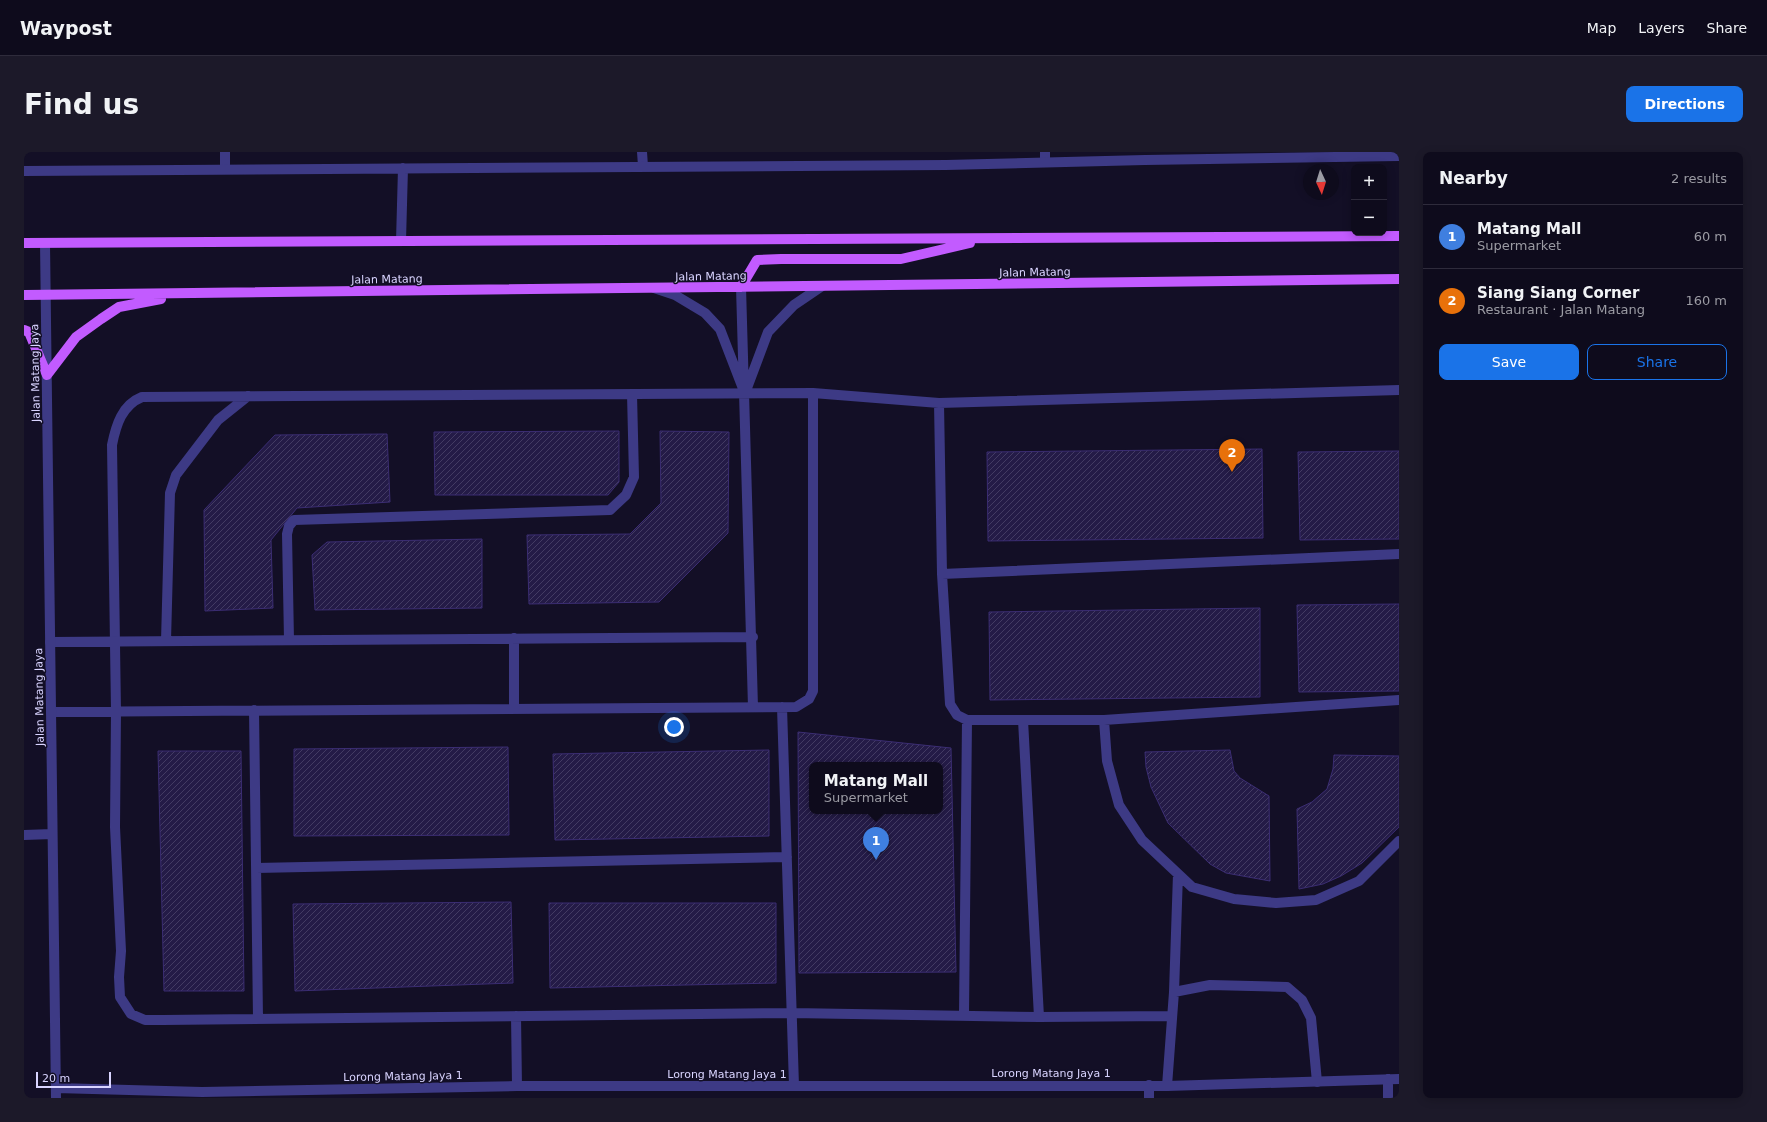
<!DOCTYPE html>
<html lang="en">
<head>
<meta charset="utf-8">
<style>
	body { margin:0; font-family:"DejaVu Sans",sans-serif; background:#1c1929; color:#f1f3f6 }
	.controls { position:absolute; right:12px; top:12px; display:grid; overflow:hidden; border-radius:8px; box-shadow:0 2px 10px #0003 }
	.controls button { width:36px; height:36px; display:grid; place-items:center; padding:0; border:0; border-bottom:1px solid #2e2b3b; background:#0e0b1c; color:#f1f3f6; font:20px sans-serif }
	.compass { position:absolute; left:1279px; top:12px; width:36px; height:36px; border-radius:50%; background:#0e0b1c; box-shadow:0 2px 10px #0003; rotate:176deg }
	.scale { position:absolute; left:12px; bottom:10px; width:75px; box-sizing:border-box; padding-left:4px; border:2px solid #d9d4ff; border-top:0; font-size:11px; line-height:14px; white-space:nowrap; color:#d9d4ff; -webkit-text-stroke:3px #130f26; paint-order:stroke }
	.you { position:absolute; left:650px; top:575px; width:14px; height:14px; margin:-10px; border:3px solid #fff; border-radius:50%; background:#1a73e8; box-shadow:0 0 0 6px #1a73e833 }
	.badge { display:grid; place-items:center; width:26px; height:26px; border-radius:50%; background:#1a73e8; color:#fff; font-size:13px; font-weight:700 }
	.pin { position:absolute; translate:-50% -33px; filter:drop-shadow(0 1px 2px #0008) }
	.pin::after { content:''; position:absolute; top:21px; width:14px; height:12px; background:inherit; clip-path:polygon(0 0,100% 0,50% 100%) }
	.popup { position:absolute; left:785px; top:610px; width:134px; height:52px; box-sizing:border-box; display:grid; place-content:center; border-radius:8px; background:#0e0b1c; filter:drop-shadow(0 1px 3px #0005); font-size:13px; white-space:nowrap; color:#9b9ba3 }
	.popup b { font-size:15px; color:#f1f3f6 }
	.popup::after { content:''; position:absolute; left:50%; top:100%; margin-left:-8px; border:8px solid transparent; border-top-color:#0e0b1c }
	.list { margin:0; padding:0; list-style:none }
	h2 { display:flex; justify-content:space-between; align-items:center; height:52px; margin:0; padding:0 16px; font-size:17px }
	h2 small { font-size:13px; font-weight:400; color:#9b9ba3 }
	.list li { display:grid; grid-template-columns:26px 1fr auto; gap:12px; align-items:center; box-sizing:border-box; height:64px; padding:0 16px; border-top:1px solid #2e2b3b }
	.list b { display:block; font-size:15px; white-space:nowrap }
	.list p { margin:0; font-size:13px; white-space:nowrap; color:#9b9ba3 }
	.list em { font-size:13px; font-style:normal; color:#9b9ba3 }
	.actions { display:flex; gap:8px; padding:12px 16px }
	.actions a { flex:1; padding:9px 0; border:1px solid #1a73e8; border-radius:8px; text-align:center; font-size:14px; color:#1a73e8 }
	.actions .main { background:#1a73e8; color:#fff }
	.map { position:relative; flex:none; width:1375px; height:946px; overflow:hidden; border-radius:8px }
	header { display:flex; align-items:center; gap:24px; box-sizing:border-box; height:56px; padding:0 20px; background:#0e0b1c; border-bottom:1px solid #2e2b3b }
	header strong { font-size:19px }
	nav { display:flex; gap:22px; margin-inline-start:auto; font-size:14px }
	.intro { display:flex; align-items:center; justify-content:space-between; box-sizing:border-box; height:96px; padding:0 24px }
	h1 { margin:0; font-size:28px }
	.button { padding:10px 18px; border-radius:8px; background:#1a73e8; color:#fff; font-size:14px; font-weight:700 }
	main { display:flex; gap:24px; padding:0 24px }
	aside { flex:1; background:#0e0b1c; border-radius:8px; box-shadow:0 2px 10px #0003 }
	.map>svg:first-child { display:block }
	.building { fill:url(#building-hatch); stroke:#3b2d73; fill-rule:evenodd }
	.lines { fill:none; stroke-linecap:round; stroke-linejoin:round }
	.service { stroke:#3d3a85; stroke-width:10 }
	.minor { stroke:#3d3a85; stroke-width:10 }
	.primary { stroke:#c25bff; stroke-width:10 }
	.labels { text-anchor:middle; stroke-width:3; stroke-linejoin:round; paint-order:stroke }
	.street-label { font-size:11px; fill:#d9d4ff; stroke:#130f26 }
</style>
</head>
<body>
<header>
<strong>Waypost</strong>
<nav><a>Map</a><a>Layers</a><a>Share</a></nav>
</header>
<div class="intro"><h1>Find us</h1><a class="button">Directions</a></div>
<main>
<div class="map">
<svg width="1375" height="946" viewBox="0 0 1375 946">
	<defs>
		<pattern id="building-hatch" width="6" height="6" patternUnits="userSpaceOnUse"><rect width="6" height="6" fill="#241b47"/><path d="M-1 1l2-2M0 6l6-6M5 7l2-2" fill="none" stroke="#433b63"/></pattern>
	</defs>
	<rect width="100%" height="100%" fill="#130f26"/>
	<path class="building" d="M595,279V330L584,343H411L410,280Z
		M636,279L705,280L704,381L635,450L505,452L503,383L606,382L637,351Z
		M363,282L366,350L273,356L247,388L249,456L181,459L180,358L251,283Z
		M1238,297L1239,386L964,389L963,300Z
		M1375,299V387L1276,388L1274,300Z
		M458,387V456L291,458L288,403L303,390Z
		M1375,452V539L1275,540L1273,453Z
		M1236,456V545L966,548L965,460Z
		M774,580L927,596L932,820L775,821ZM788,613H916V659H788Z
		M484,595L485,683L270,684V597Z
		M745,598V684L531,688L529,602Z
		M1206,598L1210,619L1216,626L1245,644L1246,729L1202,721L1186,712L1144,671L1127,635L1122,615L1121,600Z
		M134,599H217L220,839H140Z
		M1310,603L1375,604V675L1338,711L1317,724L1299,732L1275,737L1273,657L1288,650L1303,637L1309,617Z
		M487,750L489,831L271,839L269,752Z
		M525,751H752V831L526,836Z"/>
	<g class="lines">
		<path class="service" d="M201,0V17
			M618,0L619,14
			M1021,10V0
			M717,135L729,555
			M630,136L651,143L681,161L696,177L718,234
			M723,236L744,180L770,153L798,134
			M915,251L918,422L926,552L933,563L943,568H1080L1375,548
			M918,422L1375,402
			M265,488L263,382L265,374L270,368L586,358L602,343L610,325L608,242
			M142,489L146,341L152,323L194,268L224,244
			M26,490L729,485
			M758,555L770,934
			M490,557V486
			M230,558L234,867
			M27,560L772,555L785,547L789,539V241
			M999,568L1015,865
			M1080,568L1083,609L1095,653L1118,688L1168,735L1210,747L1252,751L1292,748L1335,729L1375,689
			M232,716L763,705
			M1150,840L1154,722
			M940,863L943,568
			M492,864L493,934
			M1148,864L1015,865L768,861L139,868H121L107,862L96,845L95,825L97,799L91,675L92,559L88,293C92,273 98,253 118,245L789,241L915,251L1375,238
			M1143,934L1150,840L1186,833L1263,835L1278,848L1287,866L1293,930"/>
		<path class="minor" d="M0,19L922,13L1121,8L1375,4
			M377,89L379,16
			M21,91L32,946
			M0,683L28,682
			M1364,927V946
			M1125,933V946
			M32,936L178,940L493,934H1143L1375,927"/>
		<path class="primary" d="M0,91L1375,84
			M717,135L733,108L757,107H877L946,91
			M0,143L1375,127
			M0,178L5,180L23,223L52,185L77,167L95,155L137,147"/>
	</g>
	<g class="labels">
		<g class="street-label">
			<text transform="translate(1011 120) rotate(-1)" y="4">Jalan Matang</text>
			<text transform="translate(687 124) rotate(-1)" y="4">Jalan Matang</text>
			<text transform="translate(363 127) rotate(-1)" y="4">Jalan Matang</text>
			<text transform="translate(11 221) rotate(-91)" y="4">Jalan Matang Jaya</text>
			<text transform="translate(15 545) rotate(-91)" y="4">Jalan Matang Jaya</text>
			<text x="1027" y="925">Lorong Matang Jaya 1</text>
			<text x="703" y="926">Lorong Matang Jaya 1</text>
			<text transform="translate(379 924) rotate(-1)" y="4">Lorong Matang Jaya 1</text>
		</g>
	</g>
</svg>
<div class="controls">
<button>+</button>
<button>−</button>
</div>
<svg class="compass" viewBox="-18 -18 36 36"><path d="M0-13l5 13h-10z" fill="#e53935"/><path d="M0 13l5-13h-10z" fill="#9b9ba3"/></svg>
<div class="scale">20 m</div>
<div class="you"></div>
<div class="pin badge" style="left:852px;top:708px;background:#3f7fe0">1</div>
<div class="popup"><b>Matang Mall</b>Supermarket</div>
<div class="pin badge" style="left:1208px;top:320px;background:#e8710a">2</div>
</div>
<aside>
<h2>Nearby<small>2 results</small></h2>
<ul class="list">
<li><span class="badge" style="background:#3f7fe0">1</span><div><b>Matang Mall</b><p>Supermarket</p></div><em>60 m</em></li>
<li><span class="badge" style="background:#e8710a">2</span><div><b>Siang Siang Corner</b><p>Restaurant · Jalan Matang</p></div><em>160 m</em></li>
</ul>
<div class="actions"><a class="main">Save</a><a>Share</a></div>
</aside>
</main>
</body>
</html>
